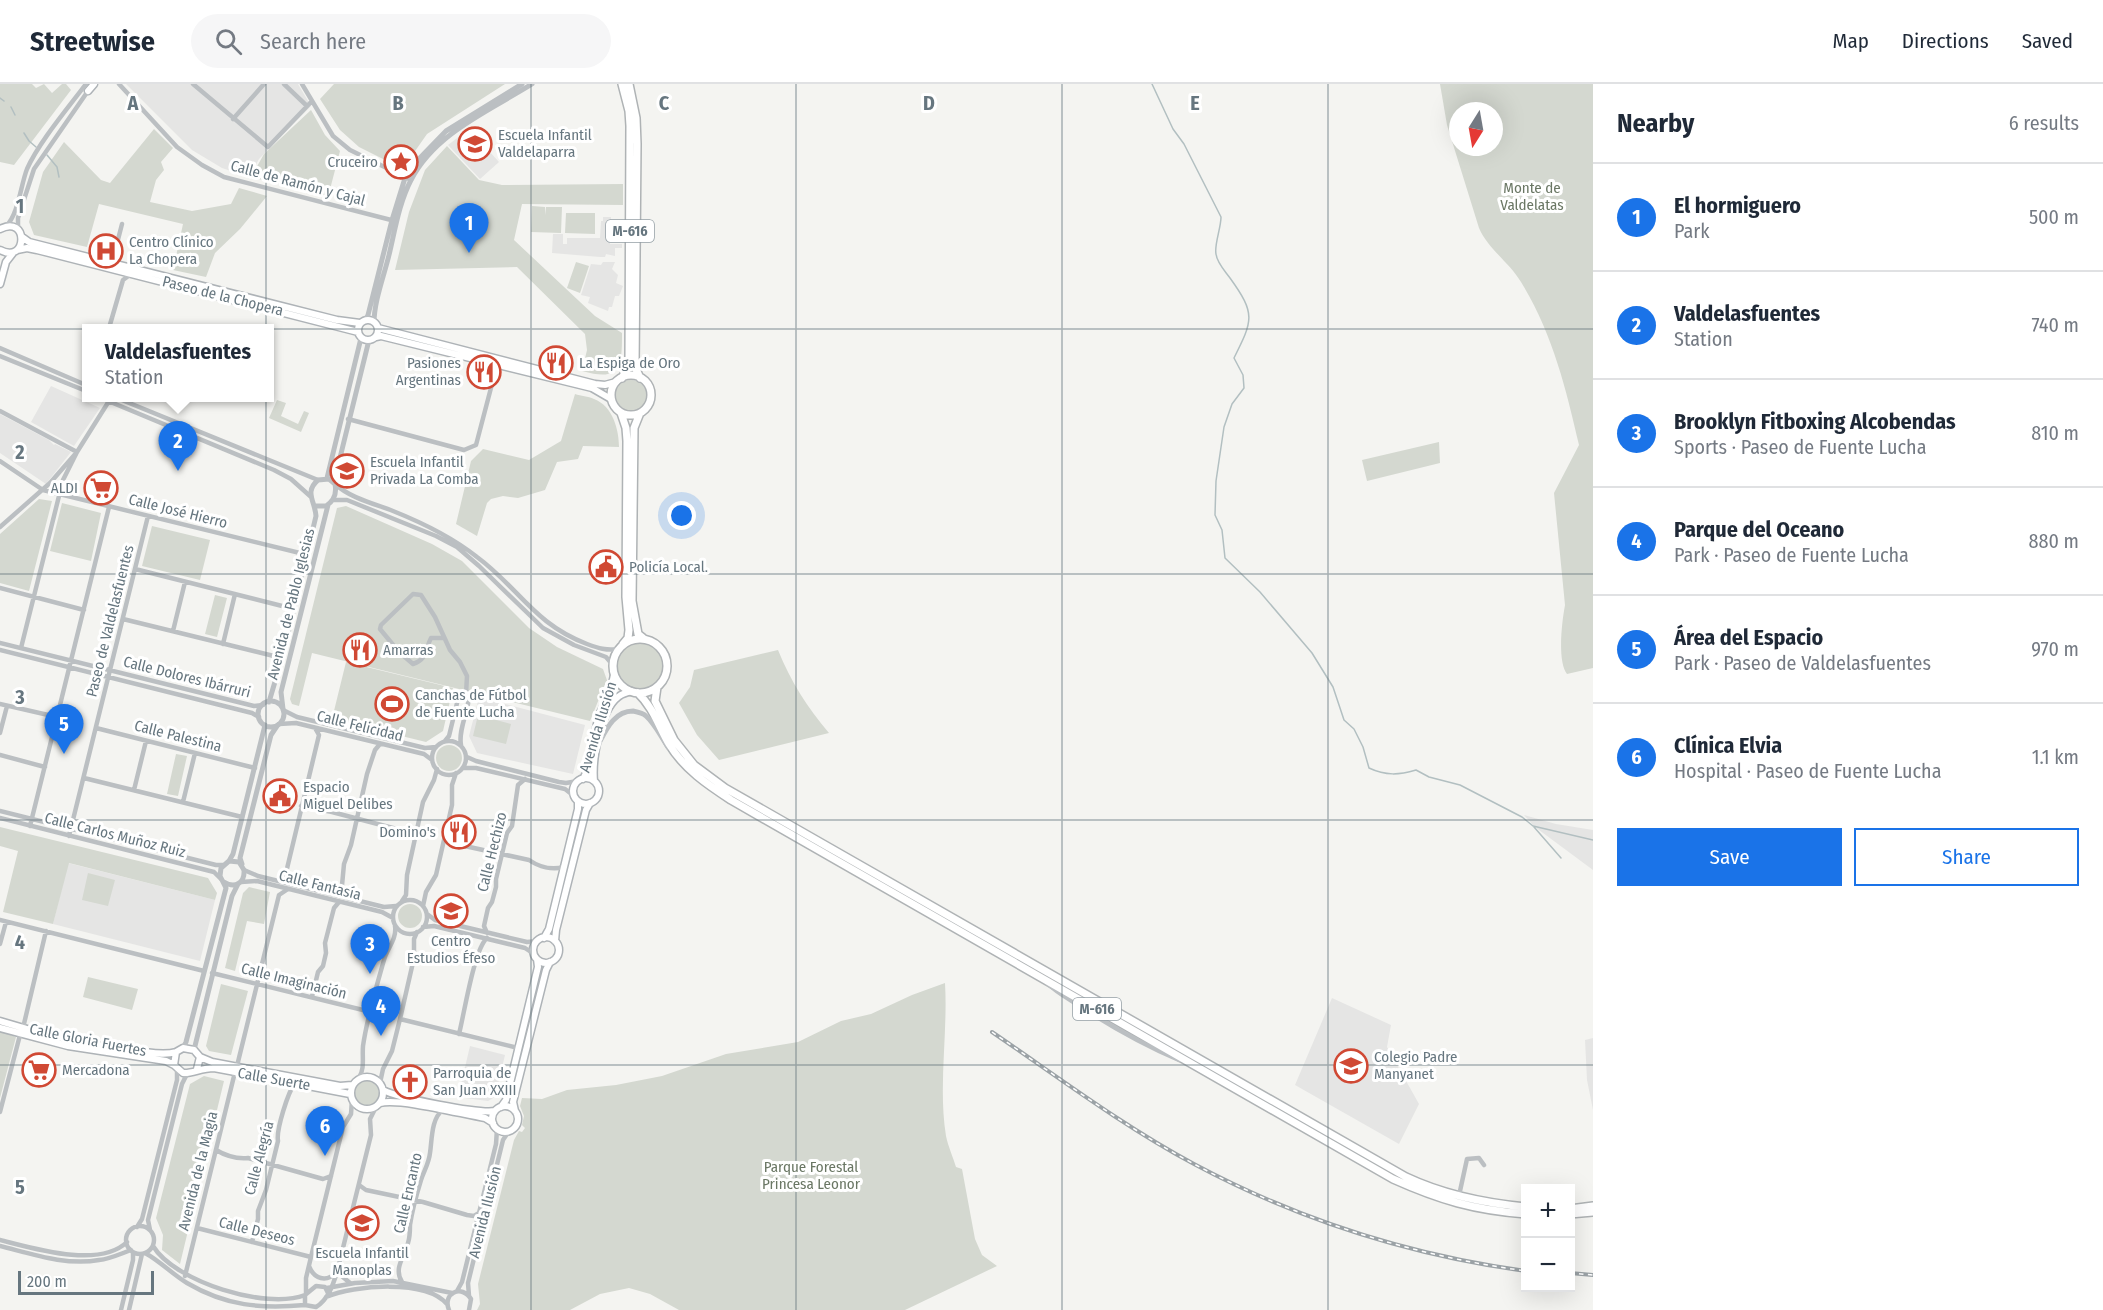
<!DOCTYPE html>
<html lang="en">
<head>
<meta charset="utf-8">
<style>
	body { margin:0; font-family:"Fira Sans Condensed",sans-serif; background:#f6f6f7; color:#1f2937 }
	.controls { position:absolute; right:18px; bottom:18px; display:grid; overflow:hidden; border-radius:0px; box-shadow:0 6px 24px #0002 }
	.controls button { width:54px; height:54px; display:grid; place-items:center; padding:0; border:0; border-bottom:2px solid #e0e1e3; background:#fff; color:#1f2937; font:30px sans-serif }
	.compass { position:absolute; left:1449px; top:18px; width:54px; height:54px; border-radius:50%; background:#fff; box-shadow:0 6px 24px #0002; rotate:191deg }
	.scale { position:absolute; left:18px; bottom:15px; width:136px; box-sizing:border-box; padding-left:6px; border:3px solid #66767f; border-top:0; font-size:16px; line-height:21px; white-space:nowrap; color:#66767f; -webkit-text-stroke:4px #fff; paint-order:stroke }
	.you { position:absolute; left:682px; top:432px; width:21px; height:21px; margin:-15px; border:4px solid #fff; border-radius:50%; background:#1a73e8; box-shadow:0 0 0 9px #1a73e833 }
	.badge { display:grid; place-items:center; width:39px; height:39px; border-radius:50%; background:#1a73e8; color:#fff; font-size:20px; font-weight:700 }
	.pin { position:absolute; translate:-50% -50px; filter:drop-shadow(0 2px 3px #0008) }
	.pin::after { content:''; position:absolute; top:32px; width:21px; height:18px; background:inherit; clip-path:polygon(0 0,100% 0,50% 100%) }
	.popup { position:absolute; left:82px; top:240px; width:192px; height:78px; box-sizing:border-box; display:grid; place-content:center; border-radius:0px; background:#fff; filter:drop-shadow(0 2px 4px #0005); font-size:20px; white-space:nowrap; color:#747a83 }
	.popup b { font-size:22px; color:#1f2937 }
	.popup::after { content:''; position:absolute; left:50%; top:100%; margin-left:-12px; border:12px solid transparent; border-top-color:#fff }
	.list { margin:0; padding:0; list-style:none }
	h2 { display:flex; justify-content:space-between; align-items:center; height:78px; margin:0; padding:0 24px; font-size:26px }
	h2 small { font-size:20px; font-weight:400; color:#747a83 }
	.list li { display:grid; grid-template-columns:39px 1fr auto; gap:18px; align-items:center; box-sizing:border-box; height:108px; padding:0 24px; border-top:2px solid #e0e1e3 }
	.list b { display:block; font-size:22px; white-space:nowrap }
	.list p { margin:0; font-size:20px; white-space:nowrap; color:#747a83 }
	.list em { font-size:20px; font-style:normal; color:#747a83 }
	.actions { display:flex; gap:12px; padding:18px 24px }
	.actions a { flex:1; padding:14px 0; border:2px solid #1a73e8; border-radius:0px; text-align:center; font-size:21px; color:#1a73e8 }
	.actions .main { background:#1a73e8; color:#fff }
	.icon { flex:none; width:33px; height:33px; fill:none; stroke:currentColor; stroke-width:2; stroke-linecap:round; stroke-linejoin:round }
	.map { position:relative; flex:none; width:1593px; height:1226px; overflow:hidden }
	header { display:flex; align-items:center; gap:36px; box-sizing:border-box; height:84px; padding:0 30px; background:#fff; border-bottom:2px solid #e0e1e3 }
	header strong { font-size:28px }
	nav { display:flex; gap:33px; margin-inline-start:auto; font-size:21px }
	.search { width:420px; height:54px; background:#f6f6f7; display:flex; align-items:center; gap:15px; box-sizing:border-box; padding:0 21px; border-radius:33px; color:#747a83; font-size:22px }
	main { display:flex }
	aside { flex:1; background:#fff }
	.map>svg:first-child { display:block }
	.built { fill:#e5e5e4 }
	.green { fill:#d4d8d0; fill-rule:evenodd }
	.lines { fill:none; stroke-linecap:round; stroke-linejoin:round }
	.stream { stroke:#b2bfc1; stroke-width:1.5 }
	.secondary-casing { stroke:#aeb3b7; stroke-width:9 }
	.trunk-casing { stroke:#afb3b5; stroke-width:10 }
	.minor { stroke:#bbbfc2; stroke-width:4.5 }
	.tertiary { stroke:#bbbfc2; stroke-width:5 }
	.secondary { stroke:#fff; stroke-width:6 }
	.trunk { stroke:#fff; stroke-width:7 }
	.rail-casing { stroke:#9ba2a6; stroke-width:4 }
	.rail { stroke:#fff; stroke-width:1.5; stroke-dasharray:4.5; stroke-linecap:butt }
	.grid { fill:none; stroke:#66767f; stroke-width:1.5; stroke-opacity:0.55 }
	.labels { text-anchor:middle; stroke-width:6; stroke-linejoin:round; paint-order:stroke }
	.shield { fill:#fff; stroke:#949fa5; stroke-width:1.5 }
	.shield-label { font-size:14px; font-weight:bold; fill:#66767f }
	.poi-label { font-size:15px; fill:#66767f; stroke:#fff; text-anchor:start }
	.street-label { font-size:15px; fill:#66767f; stroke:#fff }
	.park-label { font-size:15px; fill:#6a7764; stroke:#fff }
	.grid-label { font-size:20px; text-anchor:middle; font-weight:bold; fill:#66767f; stroke:#fff; stroke-width:6; stroke-linejoin:round; paint-order:stroke }
</style>
</head>
<body>
<header>
<strong>Streetwise</strong>
<div class="search"><svg class="icon" aria-label="search" viewBox="0 0 24 24"><circle cx="10" cy="10" r="6"/><path d="M15 15l6 6"/></svg>Search here</div>
<nav><a>Map</a><a>Directions</a><a>Saved</a></nav>
</header>
<main>
<div class="map">
<svg width="1593" height="1226" viewBox="0 0 1593 1226">
	<rect width="100%" height="100%" fill="#f4f4f1"/>
	<path class="built" d="M126,0H298L311,22L259,75L249,93L222,84L192,66Z
		M469,45L499,78L480,95L448,61Z
		M603,133H611L610,160H622V164H615V172L606,170L605,173H600L552,169L553,150H563V160H567V154H600L601,137H603Z
		M603,178H615L612,185L618,191L616,199L623,202L619,212H615L612,223H609L608,227L588,219L590,213L581,211L591,180L601,181Z
		M51,302L100,324L74,362L31,338Z
		M0,330L49,356L54,361L55,360L71,368L46,400L0,369Z
		M479,613L585,641L573,690L477,669L469,652Z
		M1524,731L1556,740L1593,746V786L1535,743Z
		M68,779L215,816L200,877L53,840Z
		M1332,914L1391,941L1387,963L1419,1020L1399,1060L1295,1001Z
		M1593,954V1026L1587,996L1585,956Z
		M470,962L505,971L495,1013L488,1017L465,1014V1010H462L461,1013H458Z"/>
	<path class="green" d="M0,0H32L36,4L44,0L52,9L62,0H66L71,6L14,81L0,78Z
		M334,0H505L427,50L406,80L397,82L359,63L340,46L320,15Z
		M1440,0H1593V584L1567,590C1557,577 1562,537 1565,521L1554,409L1579,361C1566,304 1552,248 1521,198C1509,178 1488,165 1479,144L1447,41ZM1458,27H1494V63H1458Z
		M311,26L325,51L340,67L328,113L251,93L264,70Z
		M154,45L173,64L161,78L164,86L156,96L150,118L192,127L231,120L239,104L267,112L240,145L215,169L206,193L173,186L183,140L99,120L87,163L34,151L29,138L43,88L64,58L101,96L110,99Z
		M447,62L479,96L502,101L623,100V121L522,120L514,156L595,232L622,249C622,283 621,298 582,287L587,266L585,250L517,183L395,186L409,128L425,86Z
		M532,122L545,123L546,131V123H562L561,149L531,148Z
		M566,129H595V150L565,149Z
		M576,178L589,182L580,209L567,204Z
		M615 312a16 16 0 1 1 32 0a16 16 0 1 1-32 0Z
		M575,310C581,312 588,312 594,315C613,322 619,346 619,363L583,362L578,375L557,378L545,406L518,414L503,412L491,415L487,419L477,452L456,440L471,377L483,365L529,376L561,357Z
		M277,316L286,319L281,332L298,340L304,327L309,329L301,348L269,334Z
		M1439,358L1440,379L1367,397L1362,376Z
		M39,415L52,417L29,507L0,499V450Z
		M62,419L101,429L91,477L50,467Z
		M346,422L432,460L462,477L529,544L557,563L603,585L608,599L601,610L590,637L312,569L299,622L292,620L290,615L337,424Z
		M152,442L210,456L200,496L142,482Z
		M215,511L227,514L217,553L205,550Z
		M617 582a23 23 0 1 1 46 0a23 23 0 1 1-46 0Z
		M778,566C791,598 807,623 829,649L719,676L697,651L679,619L690,603L694,586Z
		M346,578L453,604L443,647L426,658L332,635Z
		M478,631L511,640L506,660L473,652Z
		M436 674a13 13 0 1 1 26 0a13 13 0 1 1-26 0Z
		M176,670L187,672L178,712L167,710Z
		M0,743L208,794L217,809L215,816L69,779L53,840L3,828L18,767L0,762Z
		M88,789L115,796L108,822L82,816Z
		M249,803L270,808L264,840L247,837L235,887L225,884L243,809Z
		M398 832a12 12 0 1 1 24 0a12 12 0 1 1-24 0Z
		M88,893L138,905L132,926L83,913Z
		M945,899C948,950 938,1002 946,1052C948,1062 953,1073 956,1083L962,1085L975,1155L982,1171L997,1182L905,1226H679L650,1210L629,1204L600,1210L570,1226H477L480,1220L478,1200L514,1056L519,1047L522,1048L525,1044L522,1041L524,1032L520,1022L522,1014L542,1015L567,1006L616,1001L662,992L726,970L798,958L841,937L871,930L912,911Z
		M221,900L248,907L231,971L209,967L206,962Z
		M0,947L16,953L0,1014V1022Z
		M204,992L224,997L180,1180L162,1166L163,1151L156,1134L190,1000Z
		M353 1009a13 13 0 1 1 26 0a13 13 0 1 1-26 0Z"/>
	<g class="lines">
		<path class="stream" d="M1152,0L1173,45L1184,60L1221,133C1221,144 1214,161 1216,170C1217,179 1225,187 1230,194C1256,230 1253,236 1234,274L1243,291L1244,304L1232,320L1224,343L1216,397L1215,431L1222,446L1225,474L1260,508L1312,569L1333,603L1344,636L1354,645L1363,663L1369,684C1386,692 1399,691 1416,686L1429,693L1460,701L1522,733L1533,742L1593,756
			M0,14L4,17
			M11,23L15,31
			M24,49L29,57L36,63
			M47,71L57,83L59,93
			M1534,743L1561,774"/>
		<defs>
			<path id="secondary" d="M88,7L94,0
				M0,145C29,130 28,181 0,166
				M22,153L29,158L337,236L360,239
				M17,166L27,164L37,166L358,248
				M0,200L6,178L13,169
				M358 246a10 10 0 1 1 20 0a10 10 0 1 1-20 0Z
				M378,244L595,300L605,301L616,298
				M376,253L381,252L592,304L611,315
				M573 707a13 13 0 1 1 26 0a13 13 0 1 1-26 0Z
				M583,695L586,689L599,631L610,609L614,591
				M594,697C592,676 600,627 618,613C621,610 626,609 631,607
				M533 866a13 13 0 1 1 26 0a13 13 0 1 1-26 0Z
				M544,854L549,845L578,725V717
				M555,857L556,846L586,726L590,719
				M0,937C44,951 89,961 135,967C149,968 163,972 176,968
				M0,944L68,962L166,977L174,981
				M200,973L212,978L340,1002L352,1001
				M197,985L200,973L194,966L183,964L176,968L174,981L183,989C192,990 201,984 214,984L350,1010
				M351 1009a16 16 0 1 1 32 0a16 16 0 1 1-32 0Z
				M383,1006C397,1014 480,1030 495,1027
				M380,1019C400,1014 461,1030 485,1034L493,1039
				M492 1035a13 13 0 1 1 26 0a13 13 0 1 1-26 0Z
				M501,1023L506,1016L538,883L537,875
				M515,1027L513,1018L546,886L550,878"/>
			<path id="trunk" d="M629,0L636,34L637,60L635,283L640,294
				M611 311a20 20 0 1 1 40 0a20 20 0 1 1-40 0Z
				M622,294L627,285L629,277L630,42L629,27L622,0
				M621,329L626,344L627,357L626,513L629,546L628,554L623,560
				M640,329L634,344L632,517L638,550L643,554
				M613 582a27 27 0 1 1 54 0a27 27 0 1 1-54 0Z
				M657,603L655,617L674,656L694,681L725,704L1406,1093C1444,1111 1483,1119 1526,1123
				M638,609C653,623 659,643 669,660C684,685 708,701 731,716L1393,1095C1440,1116 1474,1126 1526,1130
				M1570,1125L1593,1122
				M1570,1130L1593,1128"/>
		</defs>
		<use href="#secondary" class="secondary-casing"/>
		<use href="#trunk" class="trunk-casing"/>
		<path class="minor" d="M119,0L177,63L202,81L224,93L395,137
			M193,0L268,63L312,17
			M284,0L307,22
			M302,0L333,52L350,66L411,96
			M233,35L264,0
			M6,142C18,132 21,100 27,85C39,58 68,24 86,0
			M18,147V134L34,85L88,7
			M112,179L122,140
			M109,244L123,196L131,190
			M0,264L86,301
			M0,272L86,307
			M101,314L274,386L291,395L310,412
			M117,314L318,396
			M0,327L77,368
			M348,335L464,366L476,361L497,281
			M0,377L43,406L308,471
			M335,400C350,414 375,420 393,427C423,439 452,453 477,473C519,504 534,540 587,560C598,564 607,567 618,565
			M334,416H347L436,452L457,463L479,482L543,544L574,561L606,573L612,580
			M0,443L50,399L77,368L109,317
			M135,485L294,525
			M0,504L84,526
			M123,535L282,574
			M173,547L185,498
			M444,554H431C425,565 428,575 413,580L399,568L380,545L381,541L413,510L421,511L435,533L450,566L460,578L467,592L466,610L469,613C468,629 458,646 461,661
			M0,559L254,622L263,621
			M223,560L235,510
			M21,564L63,396L77,368
			M0,566L252,629L259,633
			M0,620L57,633
			M283,626L297,633L425,664L436,663
			M279,640L296,639L424,670L432,676
			M96,644L255,684
			M0,649L7,622
			M432 674a17 17 0 1 1 34 0a17 17 0 1 1-34 0Z
			M445,657L449,652L458,615L462,610H466
			M0,671L45,683
			M467,673L476,677L559,698L566,699L578,697
			M463,684H476L565,705L574,712
			M84,694L242,733
			M134,706L146,657
			M183,718L195,669
			M301,722L332,728L408,748L418,746
			M0,727L216,781H223
			M0,734L214,788L221,795
			M30,742L109,423
			M69,752L148,432
			M445,753L451,759L529,776C539,783 552,786 564,783
			M244,786L258,792L384,823L396,822
			M285,793L319,651L315,644
			M241,798L257,797L382,828L393,834
			M341,812L344,780L351,761L367,690L375,666L380,660
			M393 833a17 17 0 1 1 34 0a17 17 0 1 1-34 0Z
			M402,817L406,811L407,791L423,718L434,696L437,685
			M423,822L426,808L436,791L452,721V701L456,689
			M427,830L435,836L527,858L538,857
			M0,836L204,887
			M423,843L434,842L525,864L534,870
			M487,849L484,842L488,824L492,818L496,803V795L507,749L512,742L518,701L525,695
			M0,860L6,838
			M212,889L371,928
			M1047,899C1057,909 1069,915 1081,923C1112,943 1146,962 1179,976
			M312,913L318,888L323,882L326,869L325,859L334,824L339,818
			M400,935L518,964
			M23,944L46,847
			M459,950C464,931 474,865 487,854
			M237,982L279,811L288,805
			M359,994C365,984 362,974 363,962C367,934 376,904 384,876C387,864 397,856 395,842
			M380,999L383,985L392,967L400,935L414,874V855L417,848
			M0,1028L20,951
			M216,1066C226,1072 237,1075 248,1074L323,1095L331,1092
			M359,1101L366,1106L423,1118L467,1131L474,1132L479,1129
			M1460,1107L1467,1075L1479,1074L1484,1081
			M126 1156a14 14 0 1 1 28 0a14 14 0 1 1-28 0Z
			M137,1143L142,1135L177,996V985
			M197,1144L311,1173
			M150,1146L148,1136L182,1000L187,990
			M0,1156C32,1164 99,1185 127,1158
			M252,1158L258,1135V1127L266,1106L278,1057C276,1046 288,1008 295,999
			M0,1162C32,1170 66,1182 99,1176C110,1175 120,1170 131,1166
			M153,1162C175,1198 266,1226 305,1211
			M145,1169C160,1177 172,1190 187,1199C226,1222 261,1225 305,1221
			M309,1182C314,1195 326,1199 337,1188
			M185,1192L235,988
			M402,1198C393,1184 405,1172 408,1159C410,1153 410,1147 410,1141C412,1127 417,1109 421,1096C424,1087 429,1079 430,1069C432,1057 431,1034 443,1026
			M350,1199L337,1188L371,1051L370,1035L376,1023
			M327,1204L355,1199L393,1197L452,1209
			M457,1207L462,1198L496,1060L497,1045
			M306,1209V1194L311,1173L343,1043L351,1030L352,1016
			M328,1209L325,1203L316,1202L305,1211V1221L316,1223C328,1216 333,1201 337,1188
			M469,1212L468,1199L503,1056L509,1047
			M326,1213C354,1201 426,1195 447,1220
			M121,1226L133,1176V1168
			M129,1226L142,1170
			M449,1226C442,1209 462,1200 471,1215L469,1226"/>
		<path class="tertiary" d="M365,237L368,231L392,136L405,94L416,78L446,47L522,0
			M374,239C374,217 384,192 389,171C395,146 399,119 411,96C435,49 489,27 532,0
			M327,394L361,254
			M334,398L369,256
			M258 630a13 13 0 1 1 26 0a13 13 0 1 1-26 0Z
			M269,618L282,574L316,432C315,417 304,408 318,396L329,395L335,400C337,410 334,417 326,422H315
			M283,625L281,608L328,421
			M598,661C606,646 614,627 633,627C638,628 643,629 646,632C655,640 661,653 668,663
			M229,777L233,770L265,641
			M242,780L240,774L271,651L277,642
			M183,964L186,958L226,804L220,792L221,784L229,777L239,778L244,786C245,799 235,805 224,798
			M194,966L232,812L238,800"/>
		<use href="#secondary" class="secondary"/>
		<use href="#trunk" class="trunk"/>
		<defs>
			<path id="rail" d="M992,948C1058,993 1123,1042 1194,1080C1297,1135 1409,1171 1526,1187
				M1570,1189L1593,1191"/>
		</defs>
		<use href="#rail" class="rail-casing"/>
		<use href="#rail" class="rail"/>
	</g>
	<path class="grid" d="M266,0V1226M531,0V1226M796,0V1226M1062,0V1226M1328,0V1226M0,245H1593M0,490H1593M0,736H1593M0,981H1593"/>
	<defs>
		<symbol id="school-ring" viewBox="-11 -11 22 22"><circle r="9.5" fill="#fff" stroke="#d04934" stroke-width="1.5"/><path d="M0-5L7-2L0 1L-7-2ZM-4 1L0 2.5L4 1V4Q0 6-4 4Z" fill="#d04934"/></symbol>
		<symbol id="sight-ring" viewBox="-11 -11 22 22"><circle r="9.5" fill="#fff" stroke="#d04934" stroke-width="1.5"/><path d="M0-6L1.8-2.2L6-1.7L2.9 1.2L3.7 5.4L0 3.3L-3.7 5.4L-2.9 1.2L-6-1.7L-1.8-2.2Z" fill="#d04934"/></symbol>
		<symbol id="hospital-ring" viewBox="-11 -11 22 22"><circle r="9.5" fill="#fff" stroke="#d04934" stroke-width="1.5"/><path d="M-5-5h3v3.5h4V-5h3V5h-3V1.5h-4V5h-3Z" fill="#d04934"/></symbol>
		<symbol id="restaurant-ring" viewBox="-11 -11 22 22"><circle r="9.5" fill="#fff" stroke="#d04934" stroke-width="1.5"/><path d="M-5-6h1v4h1v-4h1v4h1v-4h1v5L-1.5 .5V6h-2V.5L-5-1ZM5-6V6H3V1.5H1.5Q1.5-4 5-6Z" fill="#d04934"/></symbol>
		<symbol id="supermarket-ring" viewBox="-11 -11 22 22"><circle r="9.5" fill="#fff" stroke="#d04934" stroke-width="1.5"/><path d="M-6-5.5h2.5l.6 2H6L4.5 2H-2.5L-4.4-4H-6ZM-1.5 3.2a1.3 1.3 0 1 0 .1 0ZM3 3.2a1.3 1.3 0 1 0 .1 0Z" fill="#d04934"/></symbol>
		<symbol id="civic-ring" viewBox="-11 -11 22 22"><circle r="9.5" fill="#fff" stroke="#d04934" stroke-width="1.5"/><path d="M-.6-6.5H3V-4.5H.6V-3L4-1V1h2V6H-6V1h2V-1L-.6-3ZM-1.2 2.5V6h2.4V2.5Z" fill="#d04934"/></symbol>
		<symbol id="stadium-ring" viewBox="-11 -11 22 22"><circle r="9.5" fill="#fff" stroke="#d04934" stroke-width="1.5"/><path d="M0-5a6.5 5 0 1 0 0 10a6.5 5 0 1 0 0-10ZM-3.5-1.8h7v3.6h-7Z" fill="#d04934"/></symbol>
		<symbol id="church-ring" viewBox="-11 -11 22 22"><circle r="9.5" fill="#fff" stroke="#d04934" stroke-width="1.5"/><path d="M-1.2-6h2.4v3.5h3.3v2.4h-3.3V6h-2.4V-.1h-3.3v-2.4h3.3Z" fill="#d04934"/></symbol>
	</defs>
	<g fill-rule="evenodd">
		<use href="#school-ring" x="456" y="41" width="38" height="38"/>
		<use href="#sight-ring" x="382" y="59" width="38" height="38"/>
		<use href="#hospital-ring" x="87" y="148" width="38" height="38"/>
		<use href="#restaurant-ring" x="537" y="260" width="38" height="38"/>
		<use href="#restaurant-ring" x="465" y="269" width="38" height="38"/>
		<use href="#school-ring" x="328" y="368" width="38" height="38"/>
		<use href="#supermarket-ring" x="82" y="385" width="38" height="38"/>
		<use href="#civic-ring" x="587" y="464" width="38" height="38"/>
		<use href="#restaurant-ring" x="341" y="547" width="38" height="38"/>
		<use href="#stadium-ring" x="373" y="601" width="38" height="38"/>
		<use href="#civic-ring" x="261" y="693" width="38" height="38"/>
		<use href="#restaurant-ring" x="440" y="729" width="38" height="38"/>
		<use href="#school-ring" x="432" y="808" width="38" height="38"/>
		<use href="#school-ring" x="1332" y="963" width="38" height="38"/>
		<use href="#supermarket-ring" x="20" y="967" width="38" height="38"/>
		<use href="#church-ring" x="391" y="979" width="38" height="38"/>
		<use href="#school-ring" x="343" y="1120" width="38" height="38"/>
	</g>
	<g class="labels">
		<g class="shield">
			<rect x="606" y="136" width="48" height="22" rx="4.5"/>
			<rect x="1073" y="914" width="48" height="22" rx="4.5"/>
		</g>
		<g class="shield-label">
			<text x="630" y="152">M-616</text>
			<text x="1097" y="930">M-616</text>
		</g>
		<g class="poi-label">
			<text x="498" y="56">Escuela Infantil<tspan x="498" dy="17">Valdelaparra</tspan></text>
			<text x="378" y="83" text-anchor="end">Cruceiro</text>
			<text x="129" y="163">Centro Clínico<tspan x="129" dy="17">La Chopera</tspan></text>
			<text x="461" y="284" text-anchor="end">Pasiones<tspan x="461" dy="17">Argentinas</tspan></text>
			<text x="579" y="284">La Espiga de Oro</text>
			<text x="370" y="383">Escuela Infantil<tspan x="370" dy="17">Privada La Comba</tspan></text>
			<text x="78" y="409" text-anchor="end">ALDI</text>
			<text x="629" y="488">Policía Local.</text>
			<text x="383" y="571">Amarras</text>
			<text x="415" y="616">Canchas de Fútbol<tspan x="415" dy="17">de Fuente Lucha</tspan></text>
			<text x="303" y="708">Espacio<tspan x="303" dy="17">Miguel Delibes</tspan></text>
			<text x="436" y="753" text-anchor="end">Domino's</text>
			<text x="451" y="862" text-anchor="middle">Centro<tspan x="451" dy="17">Estudios Éfeso</tspan></text>
			<text x="1374" y="978">Colegio Padre<tspan x="1374" dy="17">Manyanet</tspan></text>
			<text x="62" y="991">Mercadona</text>
			<text x="433" y="994">Parroquia de<tspan x="433" dy="17">San Juan XXIII</tspan></text>
			<text x="362" y="1174" text-anchor="middle">Escuela Infantil<tspan x="362" dy="17">Manoplas</tspan></text>
		</g>
		<g class="street-label">
			<text transform="translate(298 99) rotate(15)" y="5">Calle de Ramón y Cajal</text>
			<text transform="translate(223 212) rotate(14)" y="5">Paseo de la Chopera</text>
			<text transform="translate(178 427) rotate(14)" y="5">Calle José Hierro</text>
			<text transform="translate(291 520) rotate(-76)" y="5">Avenida de Pablo Iglesias</text>
			<text transform="translate(110 537) rotate(-76)" y="5">Paseo de Valdelasfuentes</text>
			<text transform="translate(187 593) rotate(14)" y="5">Calle Dolores Ibárruri</text>
			<text transform="translate(360 642) rotate(14)" y="5">Calle Felicidad</text>
			<text transform="translate(598 643) rotate(-73)" y="5">Avenida Ilusión</text>
			<text transform="translate(178 652) rotate(14)" y="5">Calle Palestina</text>
			<text transform="translate(115 751) rotate(14)" y="5">Calle Carlos Muñoz Ruiz</text>
			<text transform="translate(492 768) rotate(-76)" y="5">Calle Hechizo</text>
			<text transform="translate(320 801) rotate(14)" y="5">Calle Fantasía</text>
			<text transform="translate(294 897) rotate(14)" y="5">Calle Imaginación</text>
			<text transform="translate(88 956) rotate(11)" y="5">Calle Gloria Fuertes</text>
			<text transform="translate(274 995) rotate(10)" y="5">Calle Suerte</text>
			<text transform="translate(259 1074) rotate(-75)" y="5">Calle Alegría</text>
			<text transform="translate(198 1087) rotate(-76)" y="5">Avenida de la Magia</text>
			<text transform="translate(408 1109) rotate(-77)" y="5">Calle Encanto</text>
			<text transform="translate(485 1128) rotate(-76)" y="5">Avenida Ilusión</text>
			<text transform="translate(257 1147) rotate(14)" y="5">Calle Deseos</text>
		</g>
		<g class="park-label">
			<text x="1532" y="109">Monte de<tspan x="1532" dy="17">Valdelatas</tspan></text>
			<text x="811" y="1088">Parque Forestal<tspan x="811" dy="17">Princesa Leonor</tspan></text>
		</g>
	</g>
	<g class="grid-label">
		<text x="133" y="26">A</text>
		<text x="398" y="26">B</text>
		<text x="664" y="26">C</text>
		<text x="929" y="26">D</text>
		<text x="1195" y="26">E</text>
		<text x="20" y="129">1</text>
		<text x="20" y="375">2</text>
		<text x="20" y="620">3</text>
		<text x="20" y="865">4</text>
		<text x="20" y="1110">5</text>
	</g>
</svg>
<div class="controls">
<button>+</button>
<button>−</button>
</div>
<svg class="compass" viewBox="-18 -18 36 36"><path d="M0-13l5 13h-10z" fill="#e53935"/><path d="M0 13l5-13h-10z" fill="#747a83"/></svg>
<div class="scale">200 m</div>
<div class="you"></div>
<div class="pin badge" style="left:469px;top:169px">1</div>
<div class="pin badge" style="left:178px;top:387px">2</div>
<div class="popup"><b>Valdelasfuentes</b>Station</div>
<div class="pin badge" style="left:370px;top:890px">3</div>
<div class="pin badge" style="left:381px;top:952px">4</div>
<div class="pin badge" style="left:64px;top:670px">5</div>
<div class="pin badge" style="left:325px;top:1072px">6</div>
</div>
<aside>
<h2>Nearby<small>6 results</small></h2>
<ul class="list">
<li><span class="badge">1</span><div><b>El hormiguero</b><p>Park</p></div><em>500 m</em></li>
<li><span class="badge">2</span><div><b>Valdelasfuentes</b><p>Station</p></div><em>740 m</em></li>
<li><span class="badge">3</span><div><b>Brooklyn Fitboxing Alcobendas</b><p>Sports · Paseo de Fuente Lucha</p></div><em>810 m</em></li>
<li><span class="badge">4</span><div><b>Parque del Oceano</b><p>Park · Paseo de Fuente Lucha</p></div><em>880 m</em></li>
<li><span class="badge">5</span><div><b>Área del Espacio</b><p>Park · Paseo de Valdelasfuentes</p></div><em>970 m</em></li>
<li><span class="badge">6</span><div><b>Clínica Elvia</b><p>Hospital · Paseo de Fuente Lucha</p></div><em>1.1 km</em></li>
</ul>
<div class="actions"><a class="main">Save</a><a>Share</a></div>
</aside>
</main>
</body>
</html>
